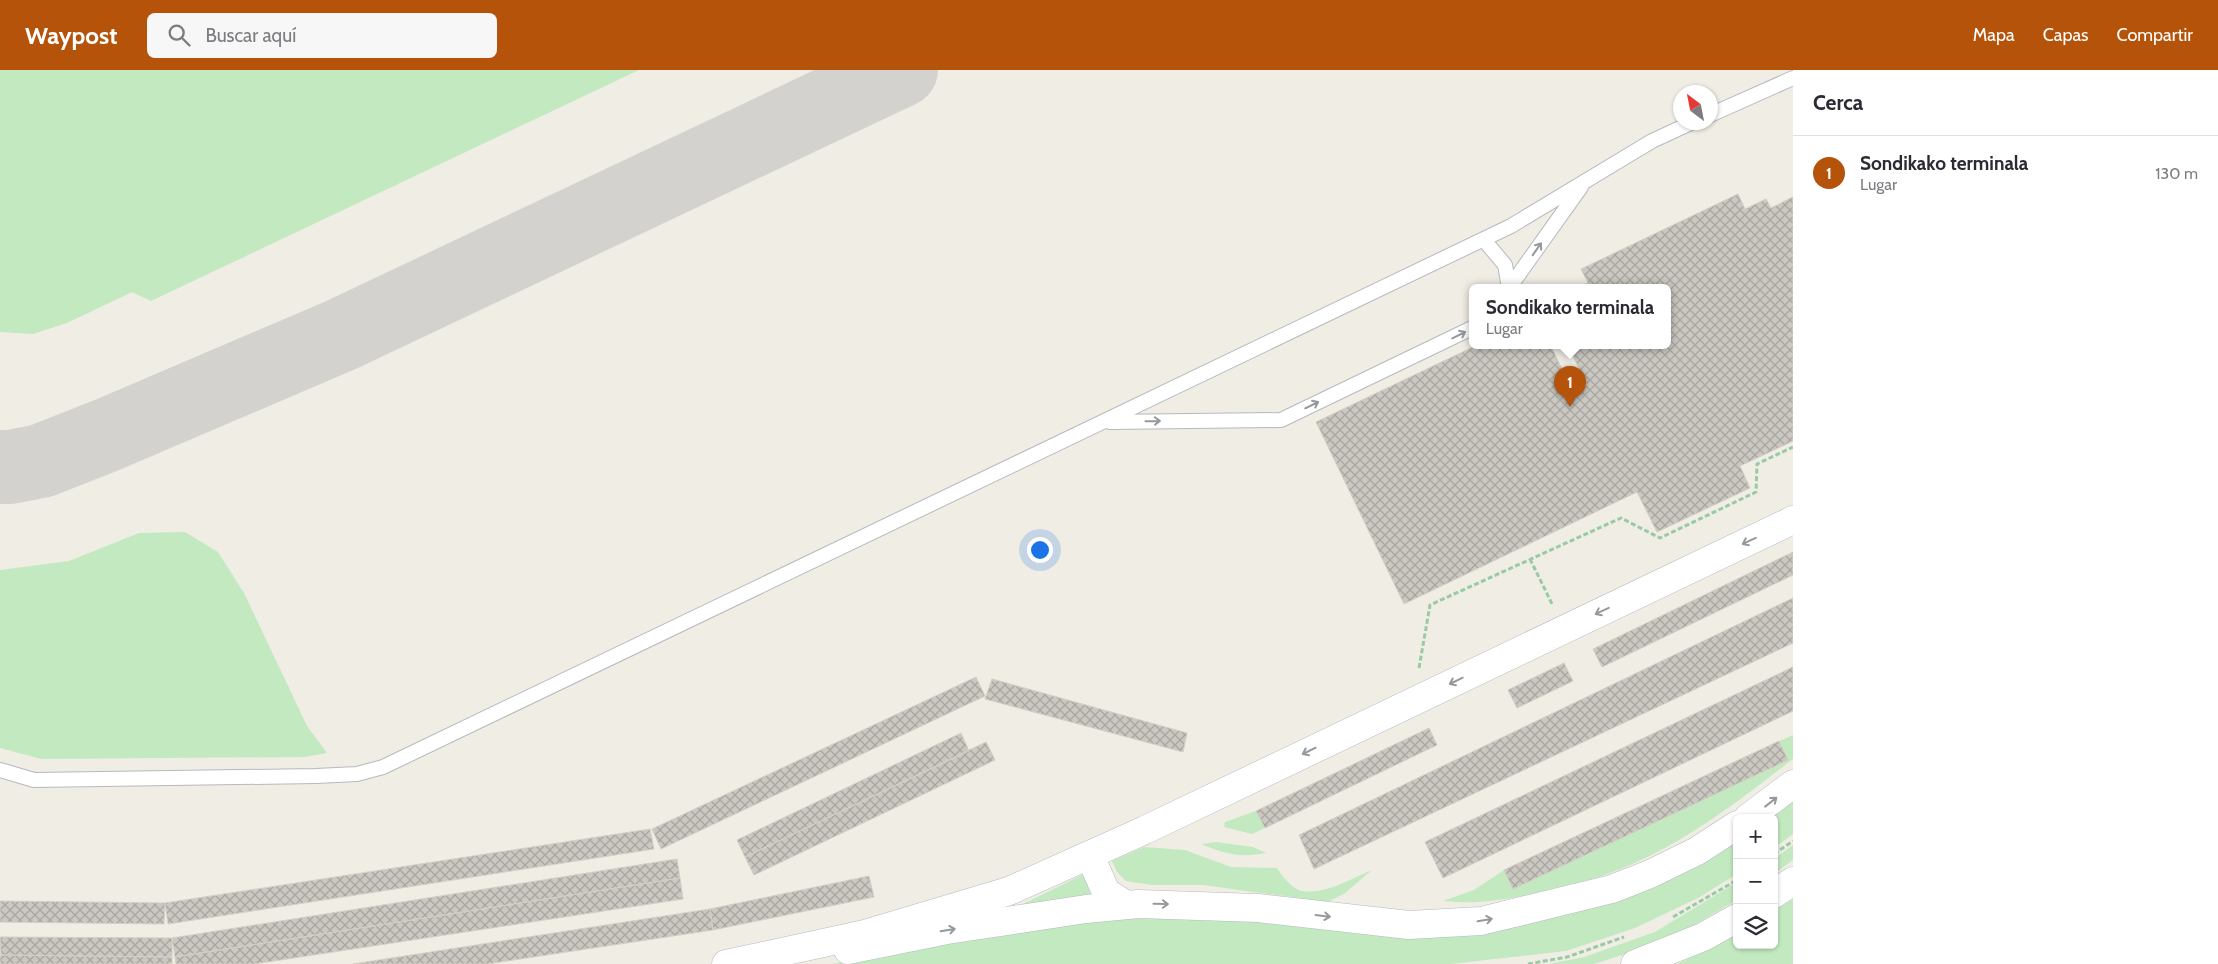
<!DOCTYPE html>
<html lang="es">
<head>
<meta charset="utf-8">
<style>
	body { margin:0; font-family:Cabin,sans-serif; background:#f7f7f7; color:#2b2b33 }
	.controls { position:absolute; right:15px; bottom:15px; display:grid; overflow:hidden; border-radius:8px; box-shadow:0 1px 4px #0004 }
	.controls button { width:45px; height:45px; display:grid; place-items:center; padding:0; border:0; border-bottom:1px solid #e1e1e2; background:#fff; color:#2b2b33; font:25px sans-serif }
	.compass { position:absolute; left:1673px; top:15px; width:45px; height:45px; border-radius:50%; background:#fff; box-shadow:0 1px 4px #0004; rotate:328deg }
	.you { position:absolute; left:1039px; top:479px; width:18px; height:18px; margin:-12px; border:4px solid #fff; border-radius:50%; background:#1a73e8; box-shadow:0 0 0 8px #1a73e833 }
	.badge { display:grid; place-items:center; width:32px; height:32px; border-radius:50%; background:#b45309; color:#fff; font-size:16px; font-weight:700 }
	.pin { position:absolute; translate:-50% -41px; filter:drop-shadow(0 1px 2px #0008) }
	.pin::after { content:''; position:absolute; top:26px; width:18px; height:15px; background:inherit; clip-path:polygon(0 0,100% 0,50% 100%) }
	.popup { position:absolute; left:1469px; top:214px; width:202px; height:65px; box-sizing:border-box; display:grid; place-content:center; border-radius:8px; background:#fff; filter:drop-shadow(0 1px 4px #0005); font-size:16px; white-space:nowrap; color:#7c7c81 }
	.popup b { font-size:19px; color:#2b2b33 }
	.popup::after { content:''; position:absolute; left:50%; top:100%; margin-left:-10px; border:10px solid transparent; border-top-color:#fff }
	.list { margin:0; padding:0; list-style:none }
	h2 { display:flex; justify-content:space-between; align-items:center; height:65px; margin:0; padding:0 20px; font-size:21px }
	h2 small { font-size:16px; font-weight:400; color:#7c7c81 }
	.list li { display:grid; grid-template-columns:32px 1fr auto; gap:15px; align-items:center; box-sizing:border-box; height:75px; padding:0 20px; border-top:1px solid #e1e1e2 }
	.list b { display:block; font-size:19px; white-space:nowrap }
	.list p { margin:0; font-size:16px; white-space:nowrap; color:#7c7c81 }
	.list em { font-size:16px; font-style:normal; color:#7c7c81 }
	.icon { flex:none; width:28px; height:28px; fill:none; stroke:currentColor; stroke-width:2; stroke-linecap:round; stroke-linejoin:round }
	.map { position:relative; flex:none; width:1793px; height:894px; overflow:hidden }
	header { display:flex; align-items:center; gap:30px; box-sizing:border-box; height:70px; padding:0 25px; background:#b45309; color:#fff }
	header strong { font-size:24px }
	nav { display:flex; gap:28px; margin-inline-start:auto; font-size:18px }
	.search { width:350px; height:45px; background:#f7f7f7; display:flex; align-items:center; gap:12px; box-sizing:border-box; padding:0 18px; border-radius:8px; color:#7c7c81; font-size:19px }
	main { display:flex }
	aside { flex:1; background:#fff }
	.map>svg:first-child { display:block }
	.grass { fill:#c3e9c1 }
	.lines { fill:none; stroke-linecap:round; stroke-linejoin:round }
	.taxiway { stroke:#d3d2ce; stroke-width:74 }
	.building { fill:url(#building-cross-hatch); stroke:#d5cfc3 }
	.service-casing { stroke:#b6b9bd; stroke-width:16 }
	.minor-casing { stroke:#b6b9bd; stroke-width:29 }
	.tertiary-casing { stroke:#b6b9bd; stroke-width:29 }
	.path { stroke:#99caa5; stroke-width:3; stroke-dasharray:5 2.5; stroke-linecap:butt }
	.service { stroke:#fff; stroke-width:14 }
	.minor { stroke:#fff; stroke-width:28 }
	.tertiary { stroke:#fff; stroke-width:28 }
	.oneway { stroke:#96999c }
</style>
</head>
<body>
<header>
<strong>Waypost</strong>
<div class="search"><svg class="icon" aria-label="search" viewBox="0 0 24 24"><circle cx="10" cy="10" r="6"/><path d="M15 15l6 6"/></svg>Buscar aquí</div>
<nav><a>Mapa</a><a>Capas</a><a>Compartir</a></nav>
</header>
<main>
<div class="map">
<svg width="1793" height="894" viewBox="0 0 1793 894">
	<defs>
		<pattern id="building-cross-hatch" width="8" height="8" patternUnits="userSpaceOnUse" patternTransform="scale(1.25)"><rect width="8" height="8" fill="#cbc8c2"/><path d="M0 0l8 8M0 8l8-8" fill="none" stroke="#a8a6a1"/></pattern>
	</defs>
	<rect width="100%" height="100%" fill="#f0ede5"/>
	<path class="grass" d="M0,0H639L151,231L132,222L67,253L33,264L0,262Z
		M185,462L218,482L244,523L307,656L327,683L305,687L41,689L0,678V500L69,491L139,463Z
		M1793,665V689C1736,733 1679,778 1610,803C1593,810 1574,813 1555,818C1519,828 1480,835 1443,831L1474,820L1504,800L1513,819L1788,690L1779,671Z
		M1793,732V764L1774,778V748H1771Z
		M1256,741L1265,758L1252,764L1224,757L1225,752Z
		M1216,772L1253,777L1266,783C1241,788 1225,784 1201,774Z
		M1737,772V804L1698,828L1635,858L1566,881L1451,894H832L920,876L1128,843L1512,858L1615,832L1676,807Z
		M1793,775V790L1774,804V789Z
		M1144,777L1185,780L1231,797L1277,798C1282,806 1292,819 1302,821C1326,825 1352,808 1372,800L1345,823L1328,832L1203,815H1151L1126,811L1117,802L1112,791Z
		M1084,804L1091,825L1021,835Z
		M1737,812V830L1694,855L1653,875L1594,894H1549L1584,887L1655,862Z
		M1793,829V894H1677L1737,865V875H1774V841Z"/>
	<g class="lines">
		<path class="taxiway" d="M0,397H10L41,391L107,365L341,265L901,0"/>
	</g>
	<path class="building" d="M1738,124L1745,139L1766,129L1771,138L1793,127V371L1740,396L1750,418L1657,462L1637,422L1404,534L1316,352L1475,276H1551L1573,322L1587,315L1568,276H1668V218H1577L1588,213L1581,199Z
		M1793,482V505L1602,597L1593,579Z
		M1793,528V573L1314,799L1299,765Z
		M1564,593L1573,611L1517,638L1508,620Z
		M1793,597V641L1443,808L1425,772Z
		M976,607L985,626L661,779L652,759Z
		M992,609L1187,663L1183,682L985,629Z
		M1429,658L1437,675L1265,758L1256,741Z
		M961,663L969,681L745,787L737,770Z
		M1779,671L1788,690L1513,819L1504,800Z
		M986,672L995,690L754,805L745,787Z
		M650,759L654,779L168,854L165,833Z
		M677,789L680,808L175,887L172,868Z
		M869,806L874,827L713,860L710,839Z
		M680,808L683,829L254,894H176L175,887Z
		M0,831L165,833L164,854L0,852Z
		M710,839L713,860L487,894H353Z
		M0,867L172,868V887L1,885Z
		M0,885L172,887V894H0Z"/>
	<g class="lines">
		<defs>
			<path id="service" d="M1710,45L1793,8
				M1484,170L1505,195L1509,218
				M1509,218L1581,117
				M1110,352L1281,350L1472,258
				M0,700L34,710L316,706L357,704L383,697L1511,156L1652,71L1693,52"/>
			<path id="minor" d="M1748,748L1793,714
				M1090,786L1106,822L1126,835
				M848,880L947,860L1086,839L1138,834L1258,838L1409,855L1481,851L1612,819L1650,804L1697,781L1737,755"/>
			<path id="tertiary" d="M1774,824L1793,811
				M726,894L865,864L1009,821L1145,760L1793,450
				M1635,894L1703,867L1737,848"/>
		</defs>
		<use href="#service" class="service-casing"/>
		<use href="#minor" class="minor-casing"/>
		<use href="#tertiary" class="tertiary-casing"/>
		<path class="path" d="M1530,489L1553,536
			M1419,598L1430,535L1621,448L1660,468L1756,422L1757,394L1793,377
			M1774,784L1793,771
			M1673,847L1737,810
			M1528,894L1567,887L1624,867"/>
		<use href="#service" class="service"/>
		<use href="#minor" class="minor"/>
		<use href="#tertiary" class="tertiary"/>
	</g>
	<defs><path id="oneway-shaft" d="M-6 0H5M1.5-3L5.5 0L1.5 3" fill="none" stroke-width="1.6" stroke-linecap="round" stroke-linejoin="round" transform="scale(1.25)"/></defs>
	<g class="oneway">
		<use href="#oneway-shaft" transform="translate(1537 179) rotate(-55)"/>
		<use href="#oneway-shaft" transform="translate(1459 265) rotate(-26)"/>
		<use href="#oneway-shaft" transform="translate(1312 335) rotate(-26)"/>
		<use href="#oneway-shaft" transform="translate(1153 351) rotate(-1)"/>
		<use href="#oneway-shaft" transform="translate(1749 471) rotate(155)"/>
		<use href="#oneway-shaft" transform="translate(1602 541) rotate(155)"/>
		<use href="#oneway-shaft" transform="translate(1456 611) rotate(154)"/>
		<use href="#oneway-shaft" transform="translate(1309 681) rotate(154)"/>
		<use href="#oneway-shaft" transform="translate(1771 732) rotate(-38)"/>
		<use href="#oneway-shaft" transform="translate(1161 834) rotate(1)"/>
		<use href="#oneway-shaft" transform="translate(1323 846) rotate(7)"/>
		<use href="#oneway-shaft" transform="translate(1485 850) rotate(-10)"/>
		<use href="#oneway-shaft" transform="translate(948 860) rotate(-10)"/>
	</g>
</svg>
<div class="controls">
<button>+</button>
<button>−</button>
<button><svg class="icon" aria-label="layers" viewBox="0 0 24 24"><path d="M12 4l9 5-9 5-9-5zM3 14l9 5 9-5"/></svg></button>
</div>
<svg class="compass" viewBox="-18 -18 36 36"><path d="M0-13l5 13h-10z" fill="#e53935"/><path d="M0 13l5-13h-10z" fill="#7c7c81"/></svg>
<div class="you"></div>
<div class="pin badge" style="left:1570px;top:337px">1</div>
<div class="popup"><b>Sondikako terminala</b>Lugar</div>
</div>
<aside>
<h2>Cerca<small></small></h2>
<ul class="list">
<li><span class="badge">1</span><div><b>Sondikako terminala</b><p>Lugar</p></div><em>130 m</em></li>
</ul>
</aside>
</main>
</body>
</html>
